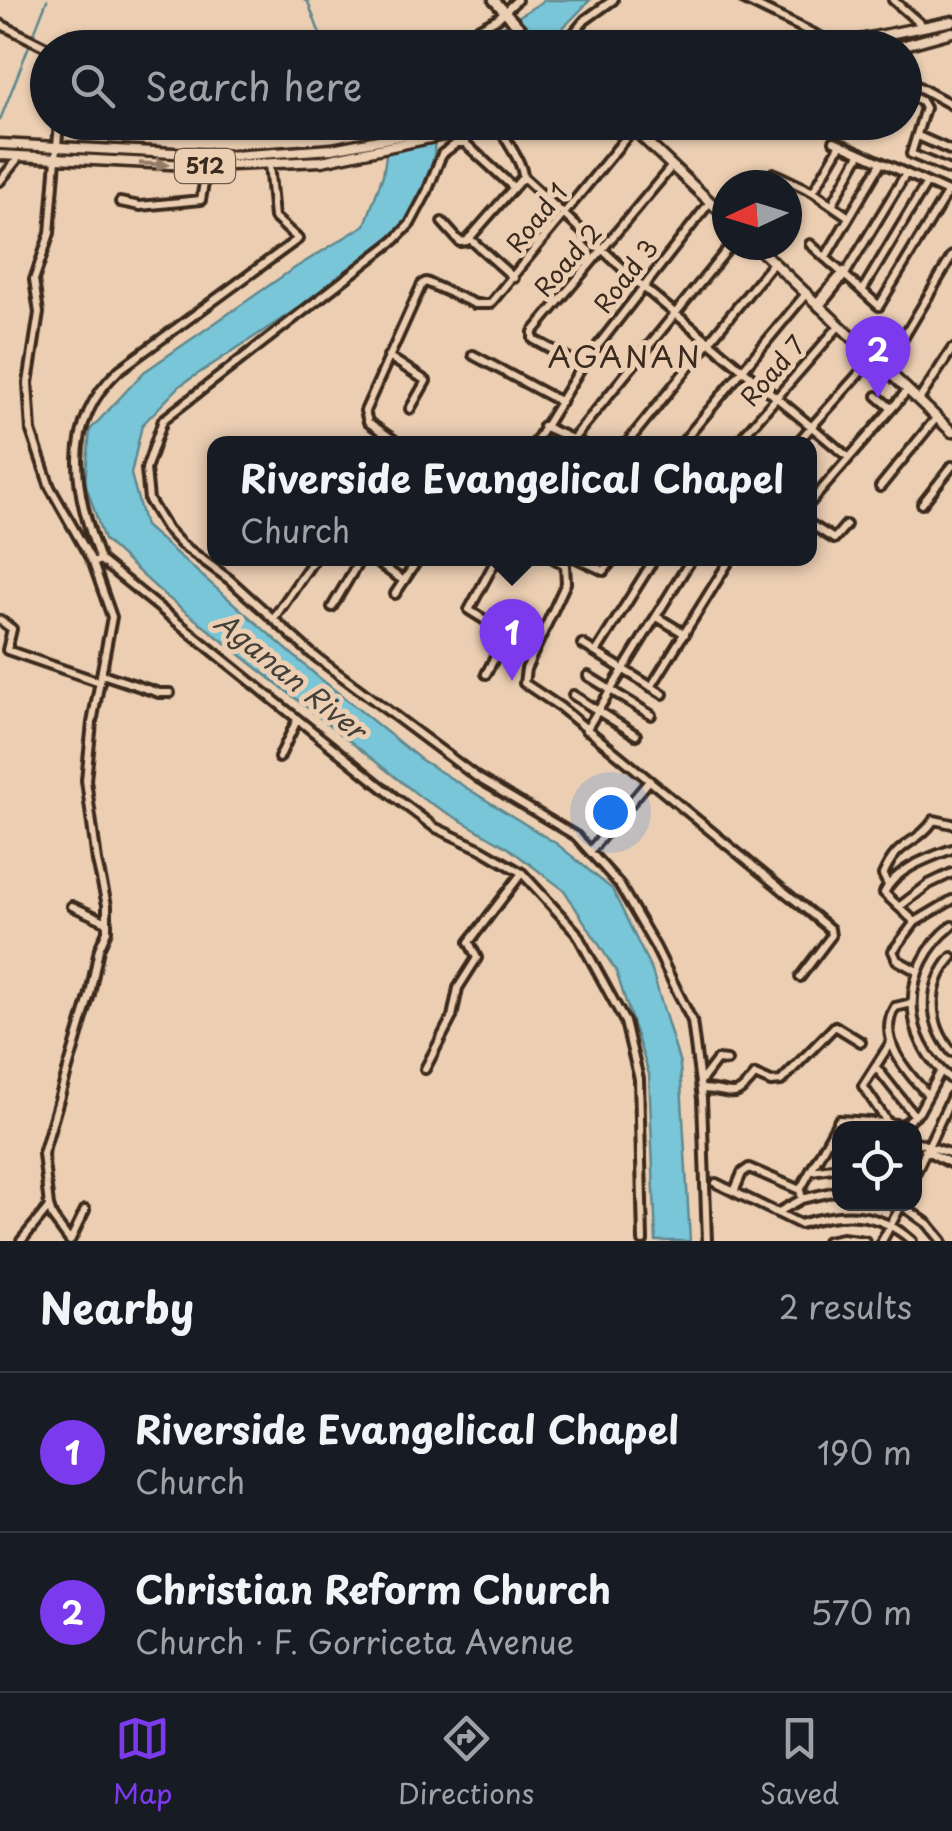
<!DOCTYPE html>
<html lang="en">
<head>
<meta charset="utf-8">
<style>
	body { margin:0; font-family:"Playpen Sans",sans-serif; background:#242831; color:#f1f3f6 }
	.controls { position:absolute; right:30px; bottom:30px; display:grid; overflow:hidden; border-radius:20px; box-shadow:0 2px 8px #0004 }
	.controls button { width:90px; height:90px; display:grid; place-items:center; padding:0; border:0; border-bottom:2px solid #363941; background:#171b24; color:#f1f3f6; font:50px sans-serif }
	.compass { position:absolute; left:712px; top:170px; width:90px; height:90px; border-radius:50%; background:#171b24; box-shadow:0 2px 8px #0004; rotate:266deg }
	.you { position:absolute; left:610px; top:812px; width:35px; height:35px; margin:-25px; border:8px solid #fff; border-radius:50%; background:#1a73e8; box-shadow:0 0 0 15px #1a73e833 }
	.badge { display:grid; place-items:center; width:65px; height:65px; border-radius:50%; background:#7c3aed; color:#fff; font-size:32px; font-weight:700 }
	.pin { position:absolute; translate:-50% -82px; filter:drop-shadow(0 2px 5px #0008) }
	.pin::after { content:''; position:absolute; top:52px; width:35px; height:30px; background:inherit; clip-path:polygon(0 0,100% 0,50% 100%) }
	.popup { position:absolute; left:207px; top:436px; width:610px; height:130px; box-sizing:border-box; display:grid; place-content:center; border-radius:20px; background:#171b24; filter:drop-shadow(0 2px 8px #0005); font-size:32px; white-space:nowrap; color:#9ea1a6 }
	.popup b { font-size:38px; color:#f1f3f6 }
	.popup::after { content:''; position:absolute; left:50%; top:100%; margin-left:-20px; border:20px solid transparent; border-top-color:#171b24 }
	.list { margin:0; padding:0; list-style:none }
	h2 { display:flex; justify-content:space-between; align-items:center; height:130px; margin:0; padding:0 40px; font-size:42px }
	h2 small { font-size:32px; font-weight:400; color:#9ea1a6 }
	.list li { display:grid; grid-template-columns:65px 1fr auto; gap:30px; align-items:center; box-sizing:border-box; height:160px; padding:0 40px; border-top:2px solid #363941 }
	.list b { display:block; font-size:38px; white-space:nowrap }
	.list p { margin:0; font-size:32px; white-space:nowrap; color:#9ea1a6 }
	.list em { font-size:32px; font-style:normal; color:#9ea1a6 }
	.icon { flex:none; width:55px; height:55px; fill:none; stroke:currentColor; stroke-width:2; stroke-linecap:round; stroke-linejoin:round }
	.map { position:relative; flex:none; width:952px; height:1241px; overflow:hidden }
	.search { position:absolute; background:#171b24; box-shadow:0 2px 8px #0004; left:30px; right:30px; top:30px; height:110px; display:flex; align-items:center; gap:25px; box-sizing:border-box; padding:0 35px; border-radius:55px; color:#9ea1a6; font-size:38px }
	.sheet { height:450px; background:#171b24 }
	nav { display:flex; justify-content:space-around; align-items:center; box-sizing:border-box; height:140px; border-top:2px solid #363941; background:#171b24; font-size:28px; color:#9ea1a6 }
	nav a { display:grid; justify-items:center; gap:5px }
	nav .on { color:#7c3aed }
	.map>svg:first-child { display:block }
	.water { fill:#79c6d8; stroke:#60888e; stroke-width:2.5 }
	.lines { fill:none; stroke-linecap:round; stroke-linejoin:round }
	.stream { stroke:#60888e; stroke-width:2.5 }
	.minor-casing { stroke:#3b2a1e; stroke-width:14 }
	.major-casing { stroke:#3b2a1e; stroke-width:15 }
	.minor { stroke:#eccfb3; stroke-width:6 }
	.major { stroke:#eccfb3; stroke-width:8 }
	.oneway { fill:#947c68 }
	.labels { text-anchor:middle; stroke-width:10; stroke-linejoin:round; paint-order:stroke }
	.shield { fill:#eccfb3; stroke:#705c4b; stroke-width:2.5 }
	.shield-label { font-size:22px; font-weight:bold; fill:#3b2a1e }
	.street-label { font-size:25px; fill:#3b2a1e; stroke:#eccfb3 }
	.water-label { font-size:28px; font-style:italic; fill:#44413a; stroke:#eccfb3 }
	.quarter-label { font-size:30px; letter-spacing:2.5px; fill:#3b2a1e; stroke:#eccfb3 }
</style>
</head>
<body>
<div class="map">
<svg width="952" height="1241" viewBox="0 0 952 1241">
	<rect width="100%" height="100%" fill="#eccfb3"/>
	<filter id="ink" filterUnits="userSpaceOnUse"><feTurbulence type="fractalNoise" baseFrequency=".01" numOctaves="2"/><feDisplacementMap in="SourceGraphic" scale="20" xChannelSelector="R" yChannelSelector="G"/><feConvolveMatrix kernelMatrix="1 2 1 2 8 2 1 2 1" color-interpolation-filters="sRGB"/></filter>
	<g filter="url(#ink)">
		<path class="water" d="M545,0H590C539,55 541,47 468,48Z
			M391,123H435L434,158L425,201L409,227L321,293L181,385L142,425L131,474L145,526L316,675L420,759L557,844L612,889L652,971L680,1064L690,1241H656L649,1074L616,971L564,890L507,847L423,799L162,593L104,540L85,482L90,430L144,372L290,271L365,225L383,175Z"/>
		<g class="lines">
			<path class="stream" d="M304,0L308,2L325,48
				M0,120L47,0"/>
			<defs>
				<path id="minor" d="M744,0L827,40L829,46
					M893,0L923,26
					M0,24L48,48
					M443,48L498,18L517,0
					M561,48L585,20L613,0
					M904,79L952,105
					M904,92L921,101L925,108L911,154L952,171
					M59,122L50,233L34,280L39,313L28,383L31,431L50,487L93,563L112,617L92,723L86,780L97,861L107,905V931L99,949L90,994L43,1154L49,1206L53,1218L70,1241
					M497,122C504,140 523,161 523,177L642,286L848,457
					M918,136L952,151
					M834,141L952,194
					M773,173L813,192L849,217
					M0,181L20,156
					M513,187L465,143H457L442,154L427,192L410,224L395,240L163,420L146,469L149,500L166,528L181,544L229,579L312,654L478,778L576,836L619,884L656,948L692,1021L702,1099L707,1241
					M813,192L841,144
					M120,202L140,206L201,200L207,166
					M832,205L860,154
					M442,222L460,242L467,241L523,177
					M469,238L514,278
					M810,244L879,306L947,193
					M825,258L880,165
					M862,291L926,184
					M816,303L844,271
					M819,307L844,276L905,175
					M473,355L561,402
					M388,356L426,381L410,409
					M582,366L533,339V332L672,166
					M885,369L952,256
					M877,396L891,408
					M919,400L952,349
					M543,426L581,443
					M573,439L731,245
					M392,443L394,440L368,422L365,411L422,284L426,282L475,304H490L633,129
					M535,443L582,366L710,202
					M627,443L773,263
					M682,443L805,295
					M737,443L839,326
					M797,443L873,358
					M880,487L937,417
					M810,503L907,391
					M922,504L952,466
					M810,524L834,539L846,525
					M370,558L404,581
					M497,558L469,610L534,651
					M553,558L565,565L566,583L526,669L524,683L560,707L830,929L831,936L800,977
					M576,558L604,571L614,558
					M100,560C75,492 60,425 119,370L298,239L274,217L269,164
					M93,563L100,560L393,796L434,827L481,849L522,873L576,932L625,1022L639,1079L643,1241
					M395,594L419,558
					M332,607L361,558
					M657,617L685,634
					M274,618L315,558
					M0,620L12,629L7,650L100,682
					M582,644L663,694
					M596,652L655,558
					M102,674L159,693H170
					M486,674L507,634
					M588,676L651,715
					M651,687L731,558
					M573,695L636,735
					M586,730L692,558
					M279,758L297,720
					M591,850L649,781
					M888,885L883,875C898,839 916,846 934,820L952,824
					M72,906L107,922
					M899,907L884,893C895,869 928,858 952,849
					M915,922L899,907L929,884L952,873
					M952,926C900,966 899,1040 952,1080
					M952,957C927,986 928,1023 952,1052
					M917,971L897,960L893,951L915,922L952,900
					M912,1003L895,1007C876,1038 907,1073 928,1095
					M891,1042L863,1086L888,1123L903,1125L919,1112L941,1071
					M876,1067L914,1115
					M425,1069L452,1017L458,988L477,958L469,942L522,873
					M701,1081L717,1060L727,1061
					M701,1089C735,1089 731,1105 755,1075L771,1082L781,1081L835,1026L861,1042
					M914,1141L952,1154
					M925,1150L952,1164
					M811,1171L840,1167
					M914,1176L952,1096
					M716,1183L800,1224C842,1211 877,1210 912,1241
					M800,1190L839,1120L886,1123
					M734,1192L742,1173L749,1168L800,1190L802,1199
					M900,1204L928,1224L942,1241
					M777,1213L802,1199L840,1190
					M21,1241L49,1207
					M70,1241L85,1210
					M827,1241L842,1238L865,1241
					M882,1241L902,1204"/>
				<path id="major" d="M494,0L538,48
					M820,48L952,21
					M894,48L952,32
					M626,122L727,218
					M0,144L232,156L332,149L471,122
					M0,155L207,166L322,161L505,122
					M755,245L952,432"/>
			</defs>
			<use href="#minor" class="minor-casing"/>
			<use href="#major" class="major-casing"/>
			<use href="#minor" class="minor"/>
			<use href="#major" class="major"/>
		</g>
		<defs><path id="oneway-solid" d="M-6-.8H1V-3.2L6.5 0L1 3.2V.8H-6Z" transform="scale(2.5)"/></defs>
		<use class="oneway" href="#oneway-solid" transform="translate(154 164) rotate(3)"/>
	</g>
	<g class="labels">
		<rect class="shield" x="175" y="149" width="60" height="34" rx="8"/>
		<g class="shield-label">
			<text x="205" y="174">512</text>
		</g>
		<g class="street-label">
			<text transform="translate(537 218) rotate(-51)" y="9">Road 1</text>
			<text transform="translate(568 260) rotate(-49)" y="9">Road 2</text>
			<text transform="translate(626 276) rotate(-52)" y="9">Road 3</text>
			<text transform="translate(773 371) rotate(-49)" y="9">Road 7</text>
		</g>
		<g class="water-label">
			<text transform="translate(290 676) rotate(39)" y="10">Aganan River</text>
		</g>
		<g class="quarter-label">
			<text x="625" y="368">AGANAN</text>
		</g>
	</g>
</svg>
<div class="controls">
<button><svg class="icon" aria-label="locate" viewBox="0 0 24 24"><circle cx="12" cy="12" r="6"/><path d="M12 2v4M12 18v4M2 12h4M18 12h4"/></svg></button>
</div>
<svg class="compass" viewBox="-18 -18 36 36"><path d="M0-13l5 13h-10z" fill="#e53935"/><path d="M0 13l5-13h-10z" fill="#9ea1a6"/></svg>
<div class="you"></div>
<div class="pin badge" style="left:512px;top:681px">1</div>
<div class="popup"><b>Riverside Evangelical Chapel</b>Church</div>
<div class="pin badge" style="left:878px;top:398px">2</div>
<div class="search"><svg class="icon" aria-label="search" viewBox="0 0 24 24"><circle cx="10" cy="10" r="6"/><path d="M15 15l6 6"/></svg>Search here</div>
</div>
<section class="sheet">
<h2>Nearby<small>2 results</small></h2>
<ul class="list">
<li><span class="badge">1</span><div><b>Riverside Evangelical Chapel</b><p>Church</p></div><em>190 m</em></li>
<li><span class="badge">2</span><div><b>Christian Reform Church</b><p>Church · F. Gorriceta Avenue</p></div><em>570 m</em></li>
</ul>
</section>
<nav>
<a class="on"><svg class="icon" aria-label="map" viewBox="0 0 24 24"><path d="M3 6l6-2 6 2 6-2v14l-6 2-6-2-6 2zM9 4v14M15 6v14"/></svg>Map</a>
<a><svg class="icon" aria-label="directions" viewBox="0 0 24 24"><path d="M12 3l9 9-9 9-9-9zM9 14v-3h6M13 9l2 2-2 2"/></svg>Directions</a>
<a><svg class="icon" aria-label="saved" viewBox="0 0 24 24"><path d="M7 4h10v16l-5-4-5 4z"/></svg>Saved</a>
</nav>
</body>
</html>
